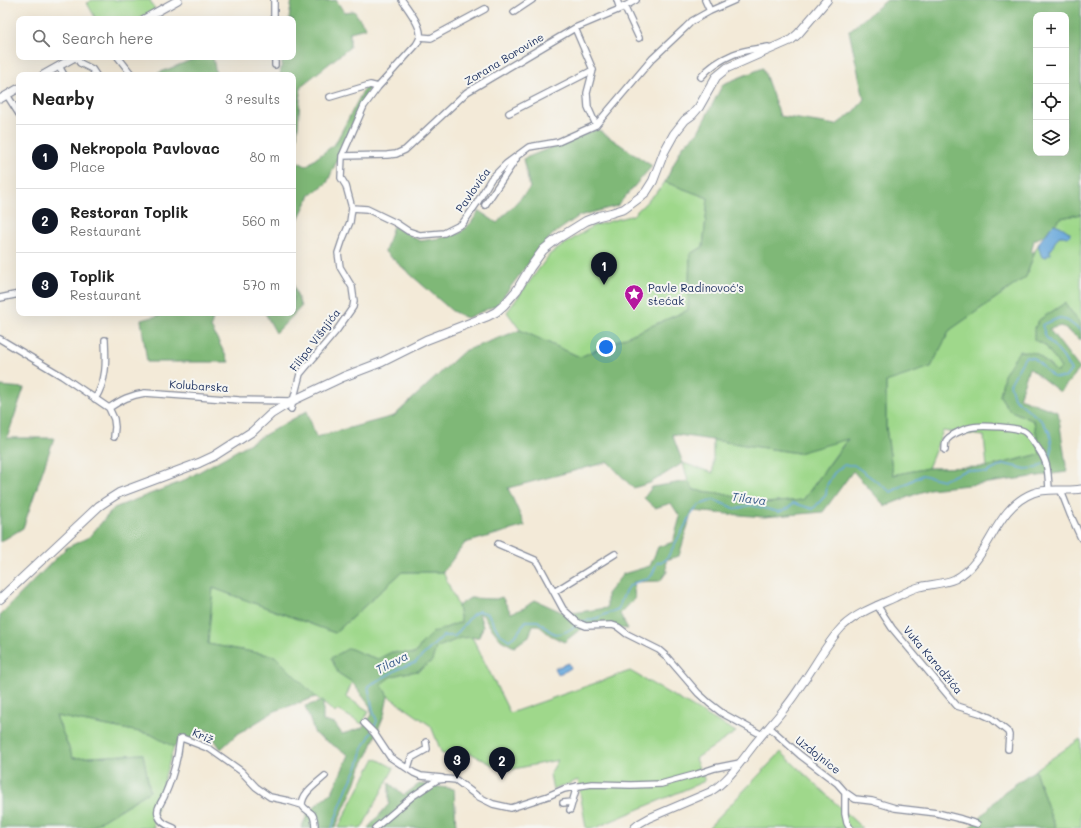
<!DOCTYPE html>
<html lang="en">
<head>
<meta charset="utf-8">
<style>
	body { margin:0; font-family:Mali,sans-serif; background:#f2f2f2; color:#222 }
	.controls { position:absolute; right:12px; top:12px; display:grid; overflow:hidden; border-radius:8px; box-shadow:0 4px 16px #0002 }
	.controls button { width:36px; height:36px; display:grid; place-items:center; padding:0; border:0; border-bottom:1px solid #e0e0e0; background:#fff; color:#222; font:20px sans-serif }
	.you { position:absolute; left:606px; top:347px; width:14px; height:14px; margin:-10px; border:3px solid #fff; border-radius:50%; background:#1a73e8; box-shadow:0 0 0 6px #1a73e833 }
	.badge { display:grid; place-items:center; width:26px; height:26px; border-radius:50%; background:#111827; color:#fff; font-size:13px; font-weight:700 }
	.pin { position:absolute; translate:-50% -33px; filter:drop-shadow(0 1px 2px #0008) }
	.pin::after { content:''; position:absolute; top:21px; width:14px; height:12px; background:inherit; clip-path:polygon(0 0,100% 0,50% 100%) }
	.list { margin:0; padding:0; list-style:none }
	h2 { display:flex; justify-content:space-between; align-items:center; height:52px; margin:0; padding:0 16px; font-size:17px }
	h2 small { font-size:13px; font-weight:400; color:#767676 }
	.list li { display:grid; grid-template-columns:26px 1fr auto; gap:12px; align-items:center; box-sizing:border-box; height:64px; padding:0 16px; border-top:1px solid #e0e0e0 }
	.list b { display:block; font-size:15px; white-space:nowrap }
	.list p { margin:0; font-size:13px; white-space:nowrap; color:#767676 }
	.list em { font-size:13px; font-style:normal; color:#767676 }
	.icon { flex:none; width:22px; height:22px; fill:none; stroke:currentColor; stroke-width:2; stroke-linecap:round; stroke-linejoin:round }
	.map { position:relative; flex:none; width:1081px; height:828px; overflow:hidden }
	.search { position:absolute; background:#fff; box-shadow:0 4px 16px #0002; left:16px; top:16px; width:280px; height:44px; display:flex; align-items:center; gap:10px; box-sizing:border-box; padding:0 14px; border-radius:8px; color:#767676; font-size:15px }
	.panel { position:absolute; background:#fff; box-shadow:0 4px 16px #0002; left:16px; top:72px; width:280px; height:244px; border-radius:8px }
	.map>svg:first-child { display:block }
	.green { fill:#9fd88b; stroke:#5d8474 }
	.forest { fill:#7fb877; stroke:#4d746a; fill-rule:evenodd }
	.water { fill:#67a7da; stroke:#416b9c }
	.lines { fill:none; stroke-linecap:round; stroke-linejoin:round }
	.stream { stroke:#67a7da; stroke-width:1.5 }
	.minor-casing { stroke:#878c9b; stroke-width:8 }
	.tertiary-casing { stroke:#878c9b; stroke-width:9 }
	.secondary-casing { stroke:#878c9b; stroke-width:10 }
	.minor { stroke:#fff; stroke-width:5.5 }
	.tertiary { stroke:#fff; stroke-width:7 }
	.secondary { stroke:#fff; stroke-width:8 }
	.labels { text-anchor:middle; stroke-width:4; stroke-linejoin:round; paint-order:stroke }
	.street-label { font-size:11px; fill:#1b2f5e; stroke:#f6f6f2 }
	.poi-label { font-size:11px; fill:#1b2f5e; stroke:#f6f6f2; text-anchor:start }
	.water-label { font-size:12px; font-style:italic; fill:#365989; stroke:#f6f6f2 }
</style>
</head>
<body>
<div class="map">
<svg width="1081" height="828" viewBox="0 0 1081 828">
	<rect width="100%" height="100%" fill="#f6f6f2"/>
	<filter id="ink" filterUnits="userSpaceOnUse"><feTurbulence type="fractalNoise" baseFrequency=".025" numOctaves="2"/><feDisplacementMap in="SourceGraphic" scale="8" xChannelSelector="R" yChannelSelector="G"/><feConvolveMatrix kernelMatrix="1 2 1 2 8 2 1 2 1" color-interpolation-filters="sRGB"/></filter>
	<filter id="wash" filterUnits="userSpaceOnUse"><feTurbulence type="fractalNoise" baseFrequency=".012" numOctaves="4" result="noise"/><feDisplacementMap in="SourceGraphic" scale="16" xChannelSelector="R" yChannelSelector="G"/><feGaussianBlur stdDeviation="0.9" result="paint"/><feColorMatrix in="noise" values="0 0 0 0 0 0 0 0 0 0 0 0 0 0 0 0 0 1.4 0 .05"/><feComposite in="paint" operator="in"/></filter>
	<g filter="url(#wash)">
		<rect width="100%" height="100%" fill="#f3ead8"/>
		<path class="green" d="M92,0H150L155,10L139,19H96L87,3Z
			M665,182L708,198L703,247L690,254L688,310L580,357L520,330L507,312L550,254L593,226L633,215L660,189Z
			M1081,214V325L1065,303L1039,320L1045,345L1061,368L1057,372L1036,353L1004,375L1000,396L1009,410L1034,421L1040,454L987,467L984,436L943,431L928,468L893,475L886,427V381L931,367L950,330L1026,277L1035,251L1039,243L1040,250L1042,257H1045L1050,250L1052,249C1053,244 1056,240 1059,236H1063L1068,237L1070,233L1060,226L1054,224L1061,218Z
			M848,438L803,500L765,503L718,493L694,490L688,481L683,463L713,473V440L798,453Z
			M402,572H443L458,606L461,622L432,633L422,643L415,654L392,652L378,659L362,654L349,648L338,673L352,682L346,697L369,711L362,724L338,710L335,713L316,697L275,656L207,644L213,588L335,633Z
			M472,637L510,713L630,671L736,732L695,759L705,781L595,828H586L578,780L553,790L550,774L558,760L504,771L472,754H442L431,726L388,696L381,684L390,677L404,673L418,671L432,661L435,648L460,638Z
			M56,716L150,734L174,747L159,795L153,827L155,828H90L150,791L143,754L73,758Z
			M1080,739L1081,741V828H1056L1051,817L1035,770Z
			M781,752L862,828H708Z
			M375,758L394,768L362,828H338Z"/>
		<path class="forest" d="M292,0H315L316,2L336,0L344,12L354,11L366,28L350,32V47L301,86L297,138L294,160L306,166L335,144L365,87L369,88L327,183L310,195L293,230V75H280L283,57H293V19H289Z
			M887,0H1081V214L1061,218L1051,227L1045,235L1034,240L1031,253L1035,251L1026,277L950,330L931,367L886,382V427L893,475L928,468L987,467L1040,454L1034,421L1009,410L1000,396L1004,375L1019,351L1036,353L1057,372L1061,368L1045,345L1034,340V329L1039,320L1065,303L1081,325V340L1061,326L1049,329L1080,369L1060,392L1029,368L1019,398L1058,412L1067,472L988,483L929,489L885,506L853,471L823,512L764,517L692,511L679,556L666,560L667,572L660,581L633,582L635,598L620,614L628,629L586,625L564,642L550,635L538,625H533L529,636L514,647L501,640L489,625L484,616L479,613L483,627L479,637L460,638L436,648L432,661L418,671L404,673L390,677L381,684L388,696L384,715L369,752L361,767L356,782L335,828H301L310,810L332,792L349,755L315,734L305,706L323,701V721L335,724L342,734L362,728L372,715L370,706L352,682L338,673L331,658L349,648L363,654L378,659L392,652L415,654L422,643L432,633L461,622L458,606L470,598L496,599L502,597L511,613L524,608L535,600L566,614L607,608V594L623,574L650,566L658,547L673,542L680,517L671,503L655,508L644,498L652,487L688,481L694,490L718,493L765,503L803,500L848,439L798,453L672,434L683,463L650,483L633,488L608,462L508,488L525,526L465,543L443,572H402L335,633L213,588L208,644L275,656L316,697L275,711L236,735L221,749L207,729L174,747L150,734L56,716L73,758L143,754L150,791L90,828H0V615L66,548L89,537L114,508L181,482L307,411L316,437L394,416L464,351L520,330L580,357L688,310L690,254L703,247L708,198L665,182L682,147L698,132L723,84L763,68L780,116L836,125L855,111L864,99L849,31ZM1036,15H1066V153H1036Z
			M199,57H213L216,75H157L156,74Z
			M597,129L652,166L617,206L579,216L552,235L521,273L497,305L467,318L452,311L385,252L393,226L420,241L441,238L460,233L471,223L479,211L497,223L530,188L523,159Z
			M293,283L301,307L276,333L265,313H293Z
			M169,313H214L211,327L229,362H147L141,320Z
			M0,386L24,388L7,438H54L23,528L0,542Z
			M1035,770L1051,817L1056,828H970L1004,792Z
			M389,783L404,795L419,784L454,789L456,828H368L389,804Z"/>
		<path class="water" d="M1054,224C1061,226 1065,229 1070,233V235L1068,237L1063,236H1059C1056,240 1053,244 1052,249L1050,250V254L1045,257H1042C1037,244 1037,244 1046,234C1049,231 1050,227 1054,224Z
			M569,663L571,668L566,671L558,674L555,668Z"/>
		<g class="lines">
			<path class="stream" d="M1047,460L1050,457L1052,449L1050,433L1042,421L1014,398L1010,384L1025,357L1034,358L1053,377L1065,378L1071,370L1063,357L1046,337L1042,325L1059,318L1068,321L1081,331
				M582,622L597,618L618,609C627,588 624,584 648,579L652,575L657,563L666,560L691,515L699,505L714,500L736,509L750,505L779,512L789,508L793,503L813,509L826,495L827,485L834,473L844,465H854L891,492L922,475L943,480L967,470L986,473L1004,464L1026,469L1037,468L1044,463
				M373,729L377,721L373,711L368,686L402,667L415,663L443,636H455L472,615L479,611L488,614L499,633L509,640L516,635L526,621H538C555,636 557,639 577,625
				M332,828L347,788L358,766L363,748L372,732"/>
		</g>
	</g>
	<g filter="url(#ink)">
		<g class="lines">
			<defs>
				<path id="minor" d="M274,0V19
					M617,0L620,9
					M705,0L710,11
					M624,6L639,38
					M514,12L532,0
					M575,28L593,70L587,93L588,107L596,125
					M420,37L431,38L485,9
					M76,57L80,63L92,69L96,75
					M118,57L132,75
					M275,57V65
					M59,66L64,75
					M701,77C709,67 722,59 734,54C744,50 757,49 768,47
					M7,95L19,114
					M330,97L370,85L378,87
					M509,113L593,70
					M342,156L387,155L396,154L405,150L467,92L575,28L620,9L636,0
					M485,205L516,159
					M352,208L367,209L396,223L408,231L420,235L444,233L462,224L468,216L477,203L491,179L506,164L529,147L558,142L596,125L652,59L685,28L692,21L710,11L735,0
					M0,298L19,294
					M0,339L62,376L109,408L114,419L115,427L114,437
					M95,399C107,380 106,362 105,340
					M109,408C121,400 130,395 145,393L239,400L292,401
					M291,409L300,374L337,330L353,307L354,301L352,287L340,267L338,253L342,241L350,222L352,208L346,186L341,178L342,156L364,106L378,87L416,45C418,42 420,39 420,36C422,26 407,8 402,0
					M945,450C945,447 945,444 946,441C949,435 966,428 973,427C982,425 1018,427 1025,432C1029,435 1032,440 1035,444C1048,461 1048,469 1049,490
					M1061,491L1070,514L1081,538
					M498,544L535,560L538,563L563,609L577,622L581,624L586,626L612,625L618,627L627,634L659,650L667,657L698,693L709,703L722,713L762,735
					M554,592L615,554
					M877,605L892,628L957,706L980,713L991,718L1008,732L1009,735L1008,749
					M364,723L374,733L390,757L414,773L421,776L442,778
					M769,727L800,755L837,783L845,792V814L847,823L850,828
					M408,768L411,758L427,749L426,742
					M845,792L855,799L872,801L895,808L937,813L961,819L977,824
					M563,803L572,802
					M302,805C302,793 316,784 325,776
					M302,805C305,810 309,811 312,814C315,818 315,824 315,828
					M570,810L577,786
					M174,828C169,826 161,823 159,817C155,810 161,803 164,797C172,779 178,758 180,739L182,738L210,749L241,771L256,787L270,797L289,801L302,805
					M375,828L413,796L437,780L446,779L456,780L477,796L493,804L511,808L548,796L564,789L579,786L592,784L631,785L661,784L694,775L715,768L740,763"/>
				<path id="tertiary" d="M144,19L178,0
					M43,75L75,57
					M0,99L19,88
					M634,828L640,823L649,818L710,792C728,781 740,763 753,746C763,733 774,722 784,709C791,701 796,693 802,684C815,666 826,644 842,627C857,613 876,606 894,598C902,594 911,589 919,587C931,584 944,584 955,579C991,560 992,509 1033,493C1048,487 1065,492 1081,489"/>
				<path id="secondary" d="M0,599L99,506L108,500L119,493L199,463L214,456L253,431L271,414L292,401L343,377L382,362L426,340L488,316L496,312L504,305L517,290L530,268L543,250L557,239L586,221L599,216L611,213L624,209L639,198L646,192L653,181L664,152L674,134L685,120L692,115L699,107L716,77L727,68L791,40L798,34L827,0"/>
			</defs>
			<use href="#minor" class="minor-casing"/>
			<use href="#tertiary" class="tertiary-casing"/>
			<use href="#secondary" class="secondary-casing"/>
			<use href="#minor" class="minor"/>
			<use href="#tertiary" class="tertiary"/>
			<use href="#secondary" class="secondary"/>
		</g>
	</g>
	<defs>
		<symbol id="sight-pin" viewBox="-11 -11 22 30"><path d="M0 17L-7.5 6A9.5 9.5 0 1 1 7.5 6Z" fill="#b5179e" stroke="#f6f6f2"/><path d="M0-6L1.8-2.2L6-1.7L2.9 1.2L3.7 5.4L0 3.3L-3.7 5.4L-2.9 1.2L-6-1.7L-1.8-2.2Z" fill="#fff"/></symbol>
	</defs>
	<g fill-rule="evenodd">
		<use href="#sight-pin" x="623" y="283" width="22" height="30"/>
	</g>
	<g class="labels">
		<g class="street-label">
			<text transform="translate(504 59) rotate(-31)" y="4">Zorana Borovine</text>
			<text transform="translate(473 190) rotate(-55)" y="4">Pavlovića</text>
			<text transform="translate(315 340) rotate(-53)" y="4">Filipa Višnjića</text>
			<text transform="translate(199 386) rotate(4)" y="4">Kolubarska</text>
			<text transform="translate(933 660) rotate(50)" y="4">Vuka Karadžića</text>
			<text transform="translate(203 736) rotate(24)" y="4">Križ</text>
			<text transform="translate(818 755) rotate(38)" y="4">Uzdojnice</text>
		</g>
		<g class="poi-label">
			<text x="648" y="292">Pavle Radinovoć's<tspan x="648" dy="13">stećak</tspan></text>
		</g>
		<g class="water-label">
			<text transform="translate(749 499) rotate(7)" y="4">Tilava</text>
			<text transform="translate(392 663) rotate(-27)" y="4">Tilava</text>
		</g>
	</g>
</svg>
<div class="controls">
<button>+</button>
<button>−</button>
<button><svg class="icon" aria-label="locate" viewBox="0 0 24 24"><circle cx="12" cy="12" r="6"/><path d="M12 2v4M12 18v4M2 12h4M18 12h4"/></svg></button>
<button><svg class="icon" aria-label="layers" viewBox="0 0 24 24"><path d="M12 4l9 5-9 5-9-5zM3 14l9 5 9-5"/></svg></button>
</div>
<div class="you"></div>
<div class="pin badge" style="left:604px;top:285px">1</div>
<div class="pin badge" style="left:502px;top:780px">2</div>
<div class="pin badge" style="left:457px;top:779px">3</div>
<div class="search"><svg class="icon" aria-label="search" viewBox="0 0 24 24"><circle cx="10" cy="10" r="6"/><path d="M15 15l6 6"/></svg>Search here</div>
<section class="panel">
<h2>Nearby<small>3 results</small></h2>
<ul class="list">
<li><span class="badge">1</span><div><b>Nekropola Pavlovac</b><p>Place</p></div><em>80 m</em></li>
<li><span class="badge">2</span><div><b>Restoran Toplik</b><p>Restaurant</p></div><em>560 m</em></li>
<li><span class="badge">3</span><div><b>Toplik</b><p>Restaurant</p></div><em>570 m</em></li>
</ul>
</section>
</div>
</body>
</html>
